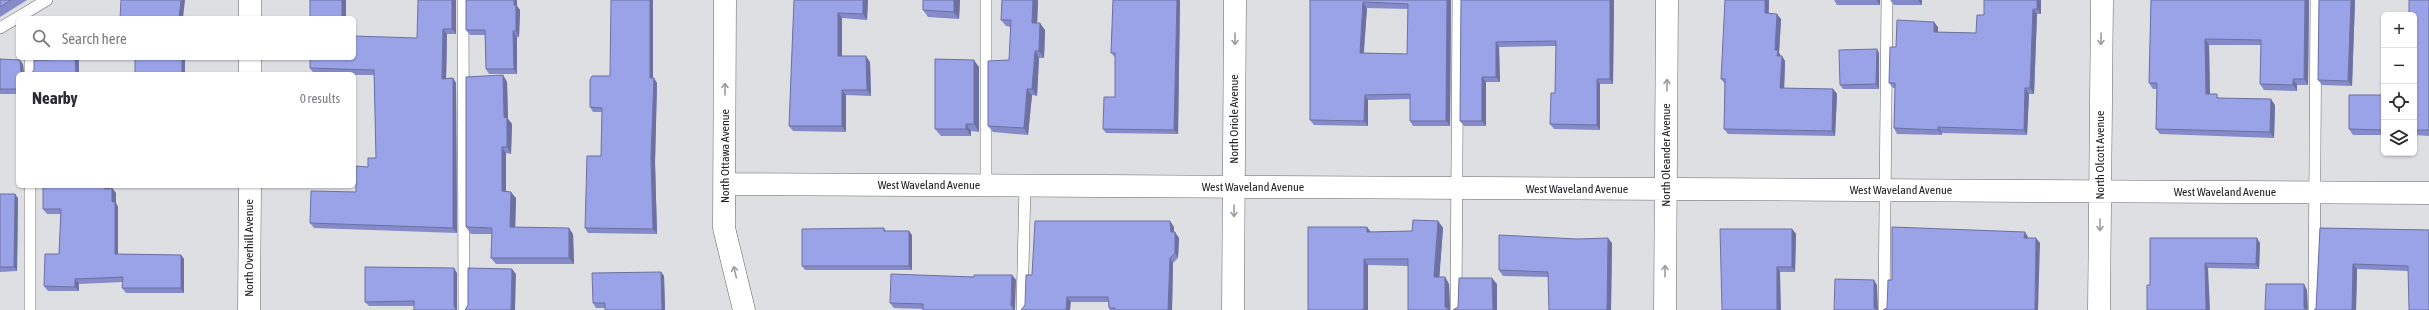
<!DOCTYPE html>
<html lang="en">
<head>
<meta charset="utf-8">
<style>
	body { margin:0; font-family:"Asap Condensed",sans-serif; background:#f7f7f7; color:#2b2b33 }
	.controls { position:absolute; right:12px; top:12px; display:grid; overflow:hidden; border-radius:6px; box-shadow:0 1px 3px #0004 }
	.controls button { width:36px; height:36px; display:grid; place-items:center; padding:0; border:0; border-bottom:1px solid #e1e1e2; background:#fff; color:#2b2b33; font:20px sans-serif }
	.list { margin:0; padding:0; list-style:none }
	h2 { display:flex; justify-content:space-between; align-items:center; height:52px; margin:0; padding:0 16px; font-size:17px }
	h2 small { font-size:13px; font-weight:400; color:#7c7c81 }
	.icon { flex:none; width:22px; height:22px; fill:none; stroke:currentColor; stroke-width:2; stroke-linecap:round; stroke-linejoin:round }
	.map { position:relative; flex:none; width:2429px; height:310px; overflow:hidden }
	.search { position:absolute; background:#fff; box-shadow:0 1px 3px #0004; left:16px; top:16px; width:340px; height:44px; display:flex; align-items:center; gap:10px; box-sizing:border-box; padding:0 14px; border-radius:6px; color:#7c7c81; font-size:15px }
	.panel { position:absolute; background:#fff; box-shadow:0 1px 3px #0004; left:16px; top:72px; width:340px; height:116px; border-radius:6px }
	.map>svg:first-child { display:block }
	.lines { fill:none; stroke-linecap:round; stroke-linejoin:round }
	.lane-casing { stroke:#66666a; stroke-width:12 }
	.street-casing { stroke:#66666a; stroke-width:23 }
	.lane { stroke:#fff; stroke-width:11 }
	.street { stroke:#fff; stroke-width:22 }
	.wall { fill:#848bc8; fill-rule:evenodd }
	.shaded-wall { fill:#6c71a2 }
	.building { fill:#9aa2e8; stroke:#6c71a2; fill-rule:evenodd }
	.oneway { stroke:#9c9c9c }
	.labels { text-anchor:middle; stroke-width:3; stroke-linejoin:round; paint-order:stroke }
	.street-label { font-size:12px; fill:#222224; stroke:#fff }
</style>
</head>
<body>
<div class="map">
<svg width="2429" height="310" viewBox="0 0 2429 310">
	<rect width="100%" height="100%" fill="#dedfe3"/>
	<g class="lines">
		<defs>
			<path id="lane" d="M463,0L464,310
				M0,28L47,0
				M30,74V58
				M986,186V0
				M30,310V186
				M1022,310L1025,186
				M1456,310L1458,0
				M1884,310L1887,0
				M2314,310L2316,0"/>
			<path id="street" d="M725,0L724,228L744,310
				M250,18V0
				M250,74V58
				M725,184L2429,193
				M249,310L250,186
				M1233,310L1235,0
				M1665,310L1667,0
				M2099,310L2102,0"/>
		</defs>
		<use href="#lane" class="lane-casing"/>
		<use href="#street" class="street-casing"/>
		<use href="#lane" class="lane"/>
		<use href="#street" class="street"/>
	</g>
	<path class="wall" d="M0,0H27L0,17Z
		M456,0V34H447L446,78H453L456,83L457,233L314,228L310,223L356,192L368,167L376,158L374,75H354V74H314L310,68L417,38Z
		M466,0H517V6L520,10L519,37H517V74H489L486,69L485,35H470L466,30Z
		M794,0H868L867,20L842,18V56L870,62L871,96L846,95V132L793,131L789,126Z
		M923,0H960L959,19L928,17L923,10Z
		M1002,0H1038L1037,23L1045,30L1044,58H1039L1037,96L1032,95L1028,135L993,132L988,126L1009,60L1011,27L1006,26L1001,20Z
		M1113,0H1180L1178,134L1106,133L1103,129L1115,97V57L1111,53Z
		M1310,0H1451L1450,126H1413L1410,121V99L1368,100V126L1314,125L1310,120ZM1367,8L1408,9L1407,54L1364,53Z
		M1461,0H1614L1613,84H1600V130L1554,129L1550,124L1555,93L1556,46L1499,47L1500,82H1486V126H1464L1460,121Z
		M1769,0V13L1781,19L1779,53L1785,61L1784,88L1833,89L1837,94L1835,136L1728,134L1724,129L1725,84L1721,79Z
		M1834,0H1880V5H1837Z
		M1890,0H1922V5H1894Z
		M2041,0V14H2037L2034,94H2029L2027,135L1942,133V135L1897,134L1894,128L1895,88H1893L1889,83L1896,47L1938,27V32L1976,33L1984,15Z
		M2151,0H2309L2308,85H2297V91L2264,90L2260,84L2261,45H2209L2210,94L2220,98L2275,105L2274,138L2160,134L2156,129L2157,89H2153L2149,83Z
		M2319,0H2355L2352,86L2322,85L2318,80Z
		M2429,0V136L2414,135V15Z
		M1879,53V89H1843L1840,85Z
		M49,58H103H79V74H31L49,60Z
		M122,58H185V74H135V60H123Z
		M0,59L23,64L24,74H18V94H0Z
		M979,67V132L971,131V136H941L935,129Z
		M503,75L507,82L508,119L512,124L511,154L506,153V191L516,198L515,227L573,234L574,264H496L491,258L492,234H471L466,227Z
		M653,78L657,83L655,162L657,234L588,233L585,228L601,156L602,112H593L590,107Z
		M2384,95V135H2353L2349,129Z
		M112,188L116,193V203L118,207V254L181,255L184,259V293H126L122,288L123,282L79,284V291H48L44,286L59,254L61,214H47L43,209L108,189Z
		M0,194L18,198L17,271L0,272Z
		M1170,221L1174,227V232L1179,238L1178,258L1173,263L1172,310H1110L1109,308L1108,302H1071L1025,305L1032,275Z
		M1438,221L1443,228L1439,277H1445L1449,284L1450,310L1408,266L1368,265V310H1308L1367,227L1371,232L1412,231Z
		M884,228L886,231L912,235V270H805L802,266Z
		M2320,228L2429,230L2408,271L2357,269L2356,310H2314L2316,309Z
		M1792,229L1796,234L1795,272H1780L1722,310Z
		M2150,238L2260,243L2259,269L2208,268Z
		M1612,243L1611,310H1549L1548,277L1503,276L1499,270Z
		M661,272L664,276L665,310H605V308H596L593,303Z
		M457,273V310H414V306H369L365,302Z
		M1012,275L1016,280L923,309L894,308L890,303L974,277Z"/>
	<path class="shaded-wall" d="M181,0H185L183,18H179Z
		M342,0H346V18H342Z
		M452,0H456V34L452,29Z
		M514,0H517V6L520,10L519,37L516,31Z
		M650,0H653V83L650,78Z
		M863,0H868L867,20L863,14Z
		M954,0H960L959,19L954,12Z
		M1033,0H1038L1037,29L1032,23Z
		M1177,0H1180L1178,134L1174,130Z
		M1447,0H1451L1450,126L1446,121Z
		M1610,0H1614L1613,84L1610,79Z
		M1765,0H1769L1768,18L1765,13Z
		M1876,0H1880V5Z
		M1918,0H1922V5Z
		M2037,0H2041V14L2037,9Z
		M2305,0H2309L2308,85L2304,79Z
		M2351,0H2355L2352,86L2348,81Z
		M1363,2L1367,8L1363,58L1360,53Z
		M2033,9L2037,14L2034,94L2030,88Z
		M838,13L842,18V61L838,56Z
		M1777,14L1781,19L1779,53L1781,56H1777L1775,50Z
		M1934,22L1938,27V37L1934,32Z
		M1040,23L1045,30L1044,58L1039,51Z
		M443,29L447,34L446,84L442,79Z
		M513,31L517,37V74L514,69Z
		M2205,39L2209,45L2210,100L2206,94Z
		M1496,42L1499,47L1500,82L1496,77Z
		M1877,49L1879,53V89L1876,84Z
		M1035,51L1039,58L1037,96L1032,89Z
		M866,56L870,62L871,96L867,90Z
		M1782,56L1785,61L1784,94L1780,88Z
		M75,58H79V74H76Z
		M182,58H185V74H182Z
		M20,60L23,64L24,74L21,73Z
		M974,60L979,67V132L974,124Z
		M503,75L507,82L508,119L512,124L511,154L507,147L504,117Z
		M1482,77L1486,82V126L1482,121Z
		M453,78L456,83L457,233L453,228Z
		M654,78L657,83L655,162L657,234L653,229L651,157Z
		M1597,79L1600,84V130L1597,125Z
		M2293,79L2297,85V91L2293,85Z
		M2025,88L2029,94L2027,135L2024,130Z
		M1027,89L1032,95L1028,135L1024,128Z
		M1833,89L1837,94L1835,136L1832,131Z
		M842,90L846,95V132L842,126Z
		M1365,95L1368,100V126L1364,121Z
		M2271,99L2275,105L2274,138L2270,132Z
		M966,124L971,131V136L966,129Z
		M1938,127L1942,133V135L1938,130Z
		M502,147L506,153V198L502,191Z
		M105,186H108V194L105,189Z
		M112,188L116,193V203L118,207V258L115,254L112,202Z
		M511,192L516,198L515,234L510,227Z
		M15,194L18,198L17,271L14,267Z
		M1170,221L1174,227V237L1171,232Z
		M1438,221L1443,228L1439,283L1434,277Z
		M1367,227L1371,233L1367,232Z
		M569,228L573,234L574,264L569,258Z
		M1792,229L1796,234L1795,272L1792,267Z
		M909,231L912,235V270L909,266Z
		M1175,232L1179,238L1178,258L1175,253Z
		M2025,232L2028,237V243L2024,238Z
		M1608,238L1612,243L1611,310H1607Z
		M2036,238L2040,243L2038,310H2035Z
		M2257,238L2260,243L2259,269L2256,264Z
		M181,255L184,259V293L181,288Z
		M1170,258L1173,263L1172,310H1168Z
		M1364,259L1368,265V310H1364Z
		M2205,263L2208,268L2210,310H2206Z
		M2353,264L2357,269L2356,310H2352Z
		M1777,267L1780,272L1781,310H1777Z
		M454,268L457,273V310H456L454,306Z
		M512,269L516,274L515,310H511Z
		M661,272L664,276L665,310H662Z
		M1012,275L1016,280L1015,310H1014L1011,305Z
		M1445,277L1449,284L1450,310L1445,307Z
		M1492,278L1497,284V310H1493Z
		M75,279L79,284V291L75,287Z
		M1874,280L1877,285L1878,310L1874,308Z
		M2304,284L2307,290L2308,310L2304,308Z
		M1067,297L1071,302L1070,310H1066Z"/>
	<path class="building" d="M0,0H11L0,7Z
		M121,0H181L179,18H120Z
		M310,0H342V18H310Z
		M418,0H452V29H443L442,79L453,78V228L310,223L311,191L356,192V166L368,167V158H376L374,70L310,68V58H354V36L417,38Z
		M466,0H514V5H516V31H513L514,69H486L485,30H466Z
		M611,0H650V78H654L651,157L653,229L585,228L587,156H601L602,108L590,107V80L592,76H610Z
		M794,0H863V14L838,13V56H866L867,90H842V126H789Z
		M923,0H954V12L923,10Z
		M1002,0H1033L1032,23H1040L1039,51H1035L1032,89H1027L1024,128L988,126V61L1009,60L1011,20H1001Z
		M1113,0H1177L1174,130L1103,129L1104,97H1115V53H1111Z
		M1310,0H1447L1446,121H1410V94L1365,95L1364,121L1310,120ZM1363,2L1408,4L1407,54L1360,53Z
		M1461,0H1610V79H1597V125L1550,124L1551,93H1555L1556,41L1496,42V77H1482V121H1460Z
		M1725,0H1765V13L1777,14L1775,50H1778L1777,56H1782L1780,88L1833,89L1832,131L1724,129L1725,79H1721Z
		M1984,0H2037V9H2033L2030,88H2025L2024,130L1938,127V130L1894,128L1895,88V83H1889L1890,47H1896L1897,20L1934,22V32L1976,33L1977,15H1984Z
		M2151,0H2305L2304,79H2293V85L2260,84L2261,40L2205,39L2206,94H2217V98L2271,99L2270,132L2156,129L2157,83H2149Z
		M2319,0H2351L2348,81L2318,80Z
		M2409,0H2429V130H2414V15H2409Z
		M1877,49L1876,84L1840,85L1839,50Z
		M49,58H75L76,74H31L34,70V60H49Z
		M135,58H182V74H135Z
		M0,59L20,60L21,73L25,74H18V89H0Z
		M935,59L974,60V124H966V129H935Z
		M503,75L504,117L507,118V147H502V191L511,192L510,227L569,228V258H491L492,228L466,227V77Z
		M2349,95H2384V130L2349,129Z
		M43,186H105V189L112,188V202H115V254L181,255V288H122L123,277L75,279V287L44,286L45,254H59L61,209H43Z
		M0,194H15L14,267H0Z
		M1413,220L1438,221L1434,277H1445V307L1450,310H1408V259H1364V309H1362V310H1308V227H1367V232L1412,231Z
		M1035,221H1170L1171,232H1175V253L1170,258L1168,310H1115V308H1109L1108,297H1067L1066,310H1021L1025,305L1026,275H1032Z
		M1892,227L2025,232L2024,238H2036L2035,310H1883L1887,308L1888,280H1892Z
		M884,228V231H909V266H802V229Z
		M2320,228L2429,230V310H2409L2408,266L2353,264L2352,310H2314L2316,309Z
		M1720,229H1792V267H1777V310H1722Z
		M1499,235L1577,239L1608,238L1607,310H1549L1548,272L1499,270Z
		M2150,238H2257L2256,264L2205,263L2206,310H2147V285H2150Z
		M365,267L454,268V306L456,310H414V301L365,302Z
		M468,268L512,269L511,310H465L468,305Z
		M661,272L662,310H605V303H593L592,273Z
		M891,274L974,277V275H1012L1011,305L1014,310H923V304L890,303Z
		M1459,278H1492L1493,310H1453L1458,307Z
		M1835,279L1874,280V308L1878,310H1834Z
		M2266,284H2304V308L2307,310H2265Z"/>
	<defs><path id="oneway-shaft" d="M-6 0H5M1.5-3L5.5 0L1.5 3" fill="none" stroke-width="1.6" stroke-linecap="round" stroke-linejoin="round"/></defs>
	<g class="oneway">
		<use href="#oneway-shaft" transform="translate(1235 39) rotate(90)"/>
		<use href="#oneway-shaft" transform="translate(2101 39) rotate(91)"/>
		<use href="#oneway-shaft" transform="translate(1667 85) rotate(-90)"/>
		<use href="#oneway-shaft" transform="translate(725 89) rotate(-90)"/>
		<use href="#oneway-shaft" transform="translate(1234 211) rotate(90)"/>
		<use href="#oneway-shaft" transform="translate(2100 225) rotate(90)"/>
		<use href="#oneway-shaft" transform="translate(1665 271) rotate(-90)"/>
		<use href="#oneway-shaft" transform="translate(735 272) rotate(-104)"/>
	</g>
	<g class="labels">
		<g class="street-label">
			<text transform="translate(1234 119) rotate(-90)" y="4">North Oriole Avenue</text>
			<text transform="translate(1666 155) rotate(-90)" y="4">North Oleander Avenue</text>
			<text transform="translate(2100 155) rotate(-90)" y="4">North Olcott Avenue</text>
			<text transform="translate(725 156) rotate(-90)" y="4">North Ottawa Avenue</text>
			<text x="929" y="189">West Waveland Avenue</text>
			<text x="1253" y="191">West Waveland Avenue</text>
			<text x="1577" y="193">West Waveland Avenue</text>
			<text x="1901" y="194">West Waveland Avenue</text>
			<text x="2225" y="196">West Waveland Avenue</text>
			<text transform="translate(249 248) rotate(-90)" y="4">North Overhill Avenue</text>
		</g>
	</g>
</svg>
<div class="controls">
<button>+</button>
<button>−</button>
<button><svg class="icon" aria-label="locate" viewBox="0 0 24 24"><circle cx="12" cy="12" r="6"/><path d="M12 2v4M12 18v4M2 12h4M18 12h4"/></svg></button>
<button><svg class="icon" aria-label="layers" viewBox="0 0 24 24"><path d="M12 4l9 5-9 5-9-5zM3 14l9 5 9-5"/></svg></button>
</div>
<div class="search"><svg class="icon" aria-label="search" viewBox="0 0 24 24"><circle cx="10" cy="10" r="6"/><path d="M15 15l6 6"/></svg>Search here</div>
<section class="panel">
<h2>Nearby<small>0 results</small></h2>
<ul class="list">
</ul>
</section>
</div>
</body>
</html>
